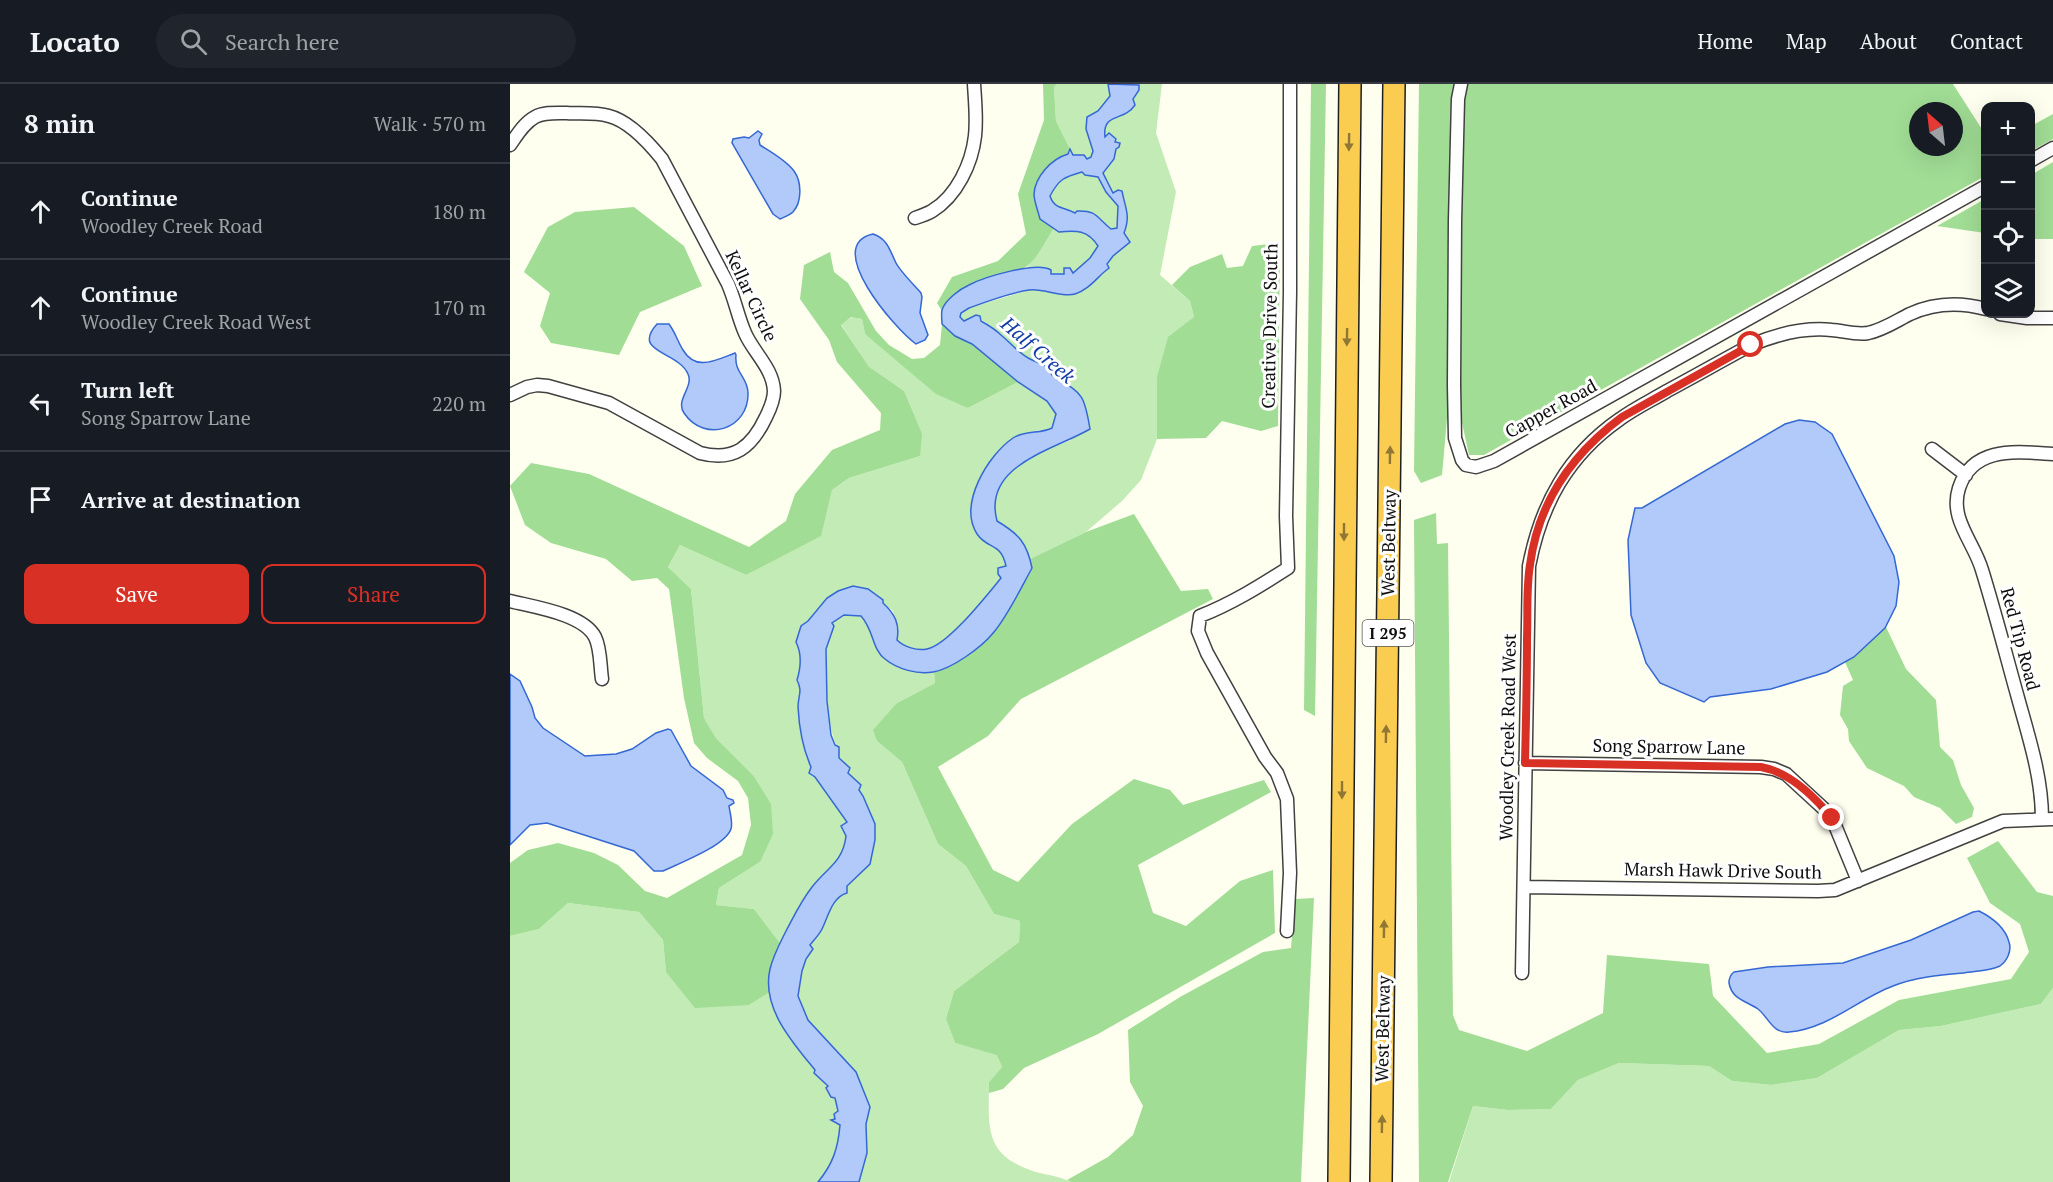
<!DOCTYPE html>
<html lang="en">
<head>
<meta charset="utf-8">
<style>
	body { margin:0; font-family:"PT Serif",serif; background:#20242c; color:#f1f3f6 }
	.controls { position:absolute; right:18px; top:18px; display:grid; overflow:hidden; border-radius:12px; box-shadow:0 6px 24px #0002 }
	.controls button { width:54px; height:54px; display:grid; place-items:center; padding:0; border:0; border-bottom:2px solid #363941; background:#171b24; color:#f1f3f6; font:30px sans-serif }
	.compass { position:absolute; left:1399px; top:18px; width:54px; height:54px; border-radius:50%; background:#171b24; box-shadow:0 6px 24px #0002; rotate:332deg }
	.stop { position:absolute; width:18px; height:18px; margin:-14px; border:4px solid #d93025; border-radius:50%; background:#fff }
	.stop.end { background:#d93025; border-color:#fff; box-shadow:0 2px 6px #0008 }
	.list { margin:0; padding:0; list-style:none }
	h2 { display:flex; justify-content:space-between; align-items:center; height:78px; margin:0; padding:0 24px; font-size:26px }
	h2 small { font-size:20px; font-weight:400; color:#9ea1a6 }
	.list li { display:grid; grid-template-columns:39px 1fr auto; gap:18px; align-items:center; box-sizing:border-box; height:96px; padding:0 24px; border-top:2px solid #363941 }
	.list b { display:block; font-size:22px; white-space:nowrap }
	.list p { margin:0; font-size:20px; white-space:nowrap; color:#9ea1a6 }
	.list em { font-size:20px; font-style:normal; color:#9ea1a6 }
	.actions { display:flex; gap:12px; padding:18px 24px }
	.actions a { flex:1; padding:14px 0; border:2px solid #d93025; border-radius:12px; text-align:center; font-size:21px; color:#d93025 }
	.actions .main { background:#d93025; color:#fff }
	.icon { flex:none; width:33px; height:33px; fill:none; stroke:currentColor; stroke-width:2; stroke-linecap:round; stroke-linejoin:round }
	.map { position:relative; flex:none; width:1543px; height:1098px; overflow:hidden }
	header { display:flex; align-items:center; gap:36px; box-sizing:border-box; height:84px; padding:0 30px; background:#171b24; border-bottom:2px solid #363941 }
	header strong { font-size:28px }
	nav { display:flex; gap:33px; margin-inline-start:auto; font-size:21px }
	.search { width:420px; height:54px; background:#20242c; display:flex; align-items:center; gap:15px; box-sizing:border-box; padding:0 21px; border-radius:33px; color:#9ea1a6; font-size:22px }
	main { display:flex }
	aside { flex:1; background:#171b24 }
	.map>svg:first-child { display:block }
	.green { fill:#c3ebb6 }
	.forest { fill:#a1dd95; fill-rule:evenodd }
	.water { fill:#b1caf9; stroke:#3568d3; stroke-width:1.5; fill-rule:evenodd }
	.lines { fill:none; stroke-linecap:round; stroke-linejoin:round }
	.street-casing { stroke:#414141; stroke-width:15 }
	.highway-casing { stroke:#1f1f1f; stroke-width:24 }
	.street { stroke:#fff; stroke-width:12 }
	.highway { stroke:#facd51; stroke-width:21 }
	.oneway { fill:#907733 }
	.route { stroke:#d93025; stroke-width:8 }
	.labels { text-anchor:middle; stroke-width:6; stroke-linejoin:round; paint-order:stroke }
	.shield { fill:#fff; stroke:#565656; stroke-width:1.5 }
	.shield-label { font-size:16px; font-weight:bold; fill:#0e0e0e }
	.street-label { font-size:18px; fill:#0e0e0e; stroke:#fff }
	.water-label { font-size:20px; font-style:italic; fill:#113ca5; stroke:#fff }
</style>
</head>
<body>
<header>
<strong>Locato</strong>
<div class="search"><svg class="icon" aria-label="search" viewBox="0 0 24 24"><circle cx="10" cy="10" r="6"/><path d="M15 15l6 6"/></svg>Search here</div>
<nav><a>Home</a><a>Map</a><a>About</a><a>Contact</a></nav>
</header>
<main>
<aside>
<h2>8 min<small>Walk · 570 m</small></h2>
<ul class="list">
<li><svg class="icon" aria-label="ahead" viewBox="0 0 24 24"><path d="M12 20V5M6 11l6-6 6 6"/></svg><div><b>Continue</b><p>Woodley Creek Road</p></div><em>180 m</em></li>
<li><svg class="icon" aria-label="ahead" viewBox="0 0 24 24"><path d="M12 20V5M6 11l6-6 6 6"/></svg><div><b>Continue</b><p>Woodley Creek Road West</p></div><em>170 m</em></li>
<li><svg class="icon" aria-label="left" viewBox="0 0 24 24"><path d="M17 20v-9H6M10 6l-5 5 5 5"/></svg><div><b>Turn left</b><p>Song Sparrow Lane</p></div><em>220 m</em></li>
<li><svg class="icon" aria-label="arrive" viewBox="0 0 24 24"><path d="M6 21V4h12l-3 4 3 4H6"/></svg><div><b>Arrive at destination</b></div></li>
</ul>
<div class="actions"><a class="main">Save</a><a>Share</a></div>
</aside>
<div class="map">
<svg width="1543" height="1098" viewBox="0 0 1543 1098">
	<rect width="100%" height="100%" fill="#feffef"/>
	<path class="green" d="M547,0H598L600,12L576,45L583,67L581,73L577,75L574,71H563L546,37L544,3Z
		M622,0H652L646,49L666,108L650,191L680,217L684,233L647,293V355L631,396L612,417L576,448L520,475C516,458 502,445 487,437C474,389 525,370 561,356L566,306L542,291L537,283L519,275L502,263L491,251L466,231L454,237L450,233L451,229L459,224L519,206H539L550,210L583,199L599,184L597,180L603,172L620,158L614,149C621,131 615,124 612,107L603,110L593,89L605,58L595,54C592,27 613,39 625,22L623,15L629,5L628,1Z
		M572,88L575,91L588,93L596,108L608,122V144L601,145L586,131L566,129L550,124L542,119L540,112C549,95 554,93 572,88Z
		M544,144L549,148C567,146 577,147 588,162L580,174L563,189L554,184L555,190H541L536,183H517C528,172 535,157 544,144Z
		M342,233L352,235L355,250L458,324L508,298L537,317L546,330L543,344L537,347L528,346L482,374L477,459C489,464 494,470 496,482L488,490L492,494C477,511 438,561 417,565C407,567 394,563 387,556L383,527L373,519L306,526L298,537L291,542L290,587L287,596L291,604L290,616L296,672L301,683V691L305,693L337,738L335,765L321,784L303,802L290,820L270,859L244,825L206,821L209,804L250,778L243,691L206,654L194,634L181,505L158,483L170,461L236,491L310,452L322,406L339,394L410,372L394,307L359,284L331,240Z
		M334,531L351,532L363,550L367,567L388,583L409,589L424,588L425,599L387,619L367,657L392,678L428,760L456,782L484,830L510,837L509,858L444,907L436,935L445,959L487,970L492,983L479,998C479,1041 473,1069 520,1086C533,1091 548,1091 561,1098H349L357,1069L356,1040L360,1023L346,988L298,936L288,912L292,887L296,875L303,865L300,861L313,844L316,832L337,802L360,780L365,756L353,712L338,689L340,684L329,674L328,663C318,654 314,581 316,565C317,557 321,549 323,542L322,539Z
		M58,819L129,828L153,856L156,888L239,921L260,908L266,931L277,951L306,986L304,989C317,1001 332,1016 326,1035L322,1036L326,1040H330C328,1064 323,1080 308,1098H0V852L29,845Z
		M1543,904V1098H939L963,1022L998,1026L1041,1025L1068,996L1109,979L1199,982L1222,997L1261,1001L1307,994L1389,946L1431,942L1531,920Z"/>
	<path class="forest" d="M533,0H547L544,3L546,37L560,65L530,135L544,144C537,154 526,177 517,182C511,186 502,187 495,189C467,198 450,202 432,227L427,219L442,193L488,177L516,150L508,110L534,36Z
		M801,0H816L805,632L794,626Z
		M909,0H1443L1475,50V92L974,371H959L951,334L937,335L932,391L911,399L904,387ZM1408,27H1444V63H1408Z
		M1543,30V55L1521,67V42Z
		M1543,78V155H1521V91Z
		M1475,115V149L1427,142Z
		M124,123L174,162L192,202L130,228L109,271L41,259L30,242L40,209L14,188L38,143L65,128Z
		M770,159L768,342L751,347L712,337L696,354L647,355V293L658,253L684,233L680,217L662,201L680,183L712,170L717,184L733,182L742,162Z
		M320,168L324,188L338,199L366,247L379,261L402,275L414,274L430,261L432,240L445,252L462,260L508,298L458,324L426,310L355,250L352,235L341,233L331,241L359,283L394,307L412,350L410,372L339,394L322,406L311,452L236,491L170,461L158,483L181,505L194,634L206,654L243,691L261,720L263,750L250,778L209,804L206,821L244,825L270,859L260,886V908L239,921L185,924L156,888L153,856L129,828L58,819L29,845L0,852V779L18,766L48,759L84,769L108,781L135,807L157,814L232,771L241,741L238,714L228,697L197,674L184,659L174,614L159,505L147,494L122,497L96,475L41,459L15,441L0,402L21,379L79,390L239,463L276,437L285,410L322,366L370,346L371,329L327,278L319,256L290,215L294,181Z
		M926,429L927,460L938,459L943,931L949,946L1017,967L1093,929L1097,871L1199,880L1203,912L1257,969L1309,960L1389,916L1501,895L1519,868L1510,840L1480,819L1457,774L1488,757L1527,808L1543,812V904L1531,920L1431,942L1389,946L1307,994L1261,1001L1222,997L1199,982L1109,979L1068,996L1041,1025L998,1026L963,1022L938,1098H909L904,436Z
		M624,430L671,507L698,505L703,515L511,615L478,652L428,683L483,786L508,798L562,740L624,695L660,706L673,721L754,696L761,708L628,781L643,829L676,842L730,797L763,786L765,849L588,950L514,984L493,1005L479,1009V998L492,983L487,971L445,959L436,935L444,907L509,858L510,837L484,830L456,782L428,760L392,678L367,657L363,646L387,619L425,599L424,588L456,573L522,484L520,475L576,448Z
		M1376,543L1396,585L1426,616L1430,663L1443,676L1451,701L1464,724L1462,733L1446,740L1430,724L1404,713L1394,702L1357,684L1339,657L1338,645L1330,631L1333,602L1343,596L1335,578L1344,573Z
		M804,814L791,1098H561L557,1096L598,1073L623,1051L633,1022L620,998L618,946L670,913L753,868L781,864L785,815Z"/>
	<path class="water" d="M598,0L629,1V6L623,15L625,21C614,38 592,28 595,53L599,49L606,55L605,58L610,59L609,63L606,65L604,75L593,89L603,109L608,106L612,107C615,124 621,131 614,149L620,158L603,172L597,180L599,184C588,192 579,206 565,210C552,214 534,204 519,206C499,209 478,217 459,224L451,229L450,233L454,237L466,231L470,232L471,237C478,241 485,245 491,251C501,259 508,269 520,275C529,280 540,280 542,291C572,310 574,308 580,345C544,366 472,381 487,437C509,450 517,459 522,484C511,504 498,531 484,548C472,563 442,585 423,588C408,591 387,585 375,575C362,566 364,546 351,532L334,531L322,539L324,542L316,565L317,617L321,651L325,661L329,663V674L340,684L338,689L351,701L349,706L353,712L365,740V756L360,780L337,802V809C322,813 318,833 312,845C309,851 304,856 300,861L303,865L296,875L292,887L288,912L298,936L346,988L360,1023L356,1040L357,1069L349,1098H308C323,1080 328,1064 330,1041L321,1036L325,1035L324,1030L328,1027L325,1014L321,1013L316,1004L318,1002L304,989L305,986C283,959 251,924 260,885C263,872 270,859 276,847C284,832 291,817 302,803C317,784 333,778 336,752L331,742L337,738L305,693L299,689L301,683C293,665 289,642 288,623C288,611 293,608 287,596C291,583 292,570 286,558L291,542L298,537L317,514L328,507L343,502L358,505L373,516V519C385,530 390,540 387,556C394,563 407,567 417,565C438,561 477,511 491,494L488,490V484L496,482C491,458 478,466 467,450C448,420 478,371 503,354C515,346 531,350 542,344L546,330L537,317L508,298L462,260L445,252L432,240C432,237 431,230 432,226C435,216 450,205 459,201C474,193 527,177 541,186V190H554V184H560L563,189L580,174L588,162C578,146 566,146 549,148L530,135C528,127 524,117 524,110C525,93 541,75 558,70L560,65L563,71H574L577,75L581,73L583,67L576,45L577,33L588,27L600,12ZM572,88L575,91L588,93L596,108L608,122L607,144L601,145C587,134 587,126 567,127L565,129C554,123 544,125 540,112C549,95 554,93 572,88Z
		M248,47L252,50L249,56L250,61C261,68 276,76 284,87C292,98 292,118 283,128C280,131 274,133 270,135L263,130L222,59L223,55L234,53L239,54Z
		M363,150C378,155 380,167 386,179C390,187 405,202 411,209L412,213L410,229L418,251L415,256L406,260C385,245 312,161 363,150Z
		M147,240H159C165,248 168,258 173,266C186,288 206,276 225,269L226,271C224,289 238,293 238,309C239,345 195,360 174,329C165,316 184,303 178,290C168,267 121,269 147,240Z
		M1289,336L1305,338L1322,350L1384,472L1389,498L1386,522L1375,544L1344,573L1317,588L1261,605L1200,613L1194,618L1150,599L1136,579L1121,531L1118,456L1125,424H1132L1275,340Z
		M0,590L10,597L22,623L25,634L33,644L75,672L106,670L122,665L146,649L158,645L161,646L181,682L213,706L217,714L223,716L224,719L219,722C220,729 223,739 221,745C215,762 170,779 153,787H144L124,767L37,739L20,741L0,761Z
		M1469,827C1483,834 1495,843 1499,858C1502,867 1497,877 1490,882C1479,887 1466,887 1454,889C1430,891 1405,893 1383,902C1348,915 1318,945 1279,948C1263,950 1259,934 1248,925C1237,917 1222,916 1219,899C1219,894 1220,891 1224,888L1258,883L1333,879L1401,856L1463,828Z"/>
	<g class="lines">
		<defs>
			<path id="street" d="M951,0L948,15L945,137L944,301L945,354L952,376L956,381L966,383L984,377L1476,102
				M0,61C7,51 14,39 25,33C34,28 46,29 57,29C70,30 85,28 99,32C119,37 139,59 152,75L218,200C225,216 228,233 235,249C243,268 263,284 264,307C264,316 260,325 256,333C242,363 224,378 190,369L99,319L38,302L27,301L17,303L0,311
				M1520,77L1543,64
				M405,134C411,132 417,130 422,127C447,112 462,79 465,52C467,35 465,17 464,0
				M1490,230L1517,234H1543
				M1422,365L1456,391
				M0,517C24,523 73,530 85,553C91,565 90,582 92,595
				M1015,679L1251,683L1264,685L1276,690L1313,724L1322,734L1348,797
				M1532,735C1532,693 1519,654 1508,614C1496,571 1485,528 1472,486C1464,458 1439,435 1449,404C1463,361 1508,368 1543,370
				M1014,803L1308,807L1325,806L1493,737L1543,735
				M777,847L780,789L777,715L767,689L755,673L697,569L688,547L690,532C721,520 750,502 778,484L776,432L780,208V0
				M1012,889L1019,482C1031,420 1058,371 1110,335C1125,324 1142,316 1157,307C1185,292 1213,276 1241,261C1267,250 1294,243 1322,246C1334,247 1346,251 1358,249C1373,246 1386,237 1400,230C1424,219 1450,218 1476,225"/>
			<path id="highway" d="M829,1098L840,0
				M871,1098L884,0"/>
		</defs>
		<use href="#street" class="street-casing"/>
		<use href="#highway" class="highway-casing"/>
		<use href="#street" class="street"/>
		<use href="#highway" class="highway"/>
	</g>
	<defs><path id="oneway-solid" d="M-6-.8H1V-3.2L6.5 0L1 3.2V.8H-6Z" transform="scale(1.5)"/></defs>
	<g class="oneway">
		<use href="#oneway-solid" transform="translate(839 58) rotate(91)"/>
		<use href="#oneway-solid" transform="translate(837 253) rotate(91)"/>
		<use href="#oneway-solid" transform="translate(880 371) rotate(-89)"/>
		<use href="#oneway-solid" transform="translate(834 448) rotate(90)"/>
		<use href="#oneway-solid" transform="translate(876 650) rotate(-89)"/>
		<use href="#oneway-solid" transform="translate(832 706) rotate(90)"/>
		<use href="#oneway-solid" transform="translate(874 845) rotate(-89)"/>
		<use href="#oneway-solid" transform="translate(872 1040) rotate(-89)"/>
	</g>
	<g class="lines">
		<path class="route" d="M1241,261L1112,333C1062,370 1028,419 1020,481C1016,505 1018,530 1017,554C1017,596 1016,637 1015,679L1251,683C1280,688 1304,712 1322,734"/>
	</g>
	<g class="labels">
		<rect class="shield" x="852.5" y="536" width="51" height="26" rx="4.5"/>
		<g class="shield-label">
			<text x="878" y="555">I 295</text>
		</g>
		<g class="street-label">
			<text transform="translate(241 212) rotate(65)" y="6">Kellar Circle</text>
			<text transform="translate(760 242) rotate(-89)" y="6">Creative Drive South</text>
			<text transform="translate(1041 325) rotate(-29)" y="6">Capper Road</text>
			<text transform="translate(879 459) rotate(-89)" y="6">West Beltway</text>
			<text transform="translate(1510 555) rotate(75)" y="6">Red Tip Road</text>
			<text transform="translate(998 653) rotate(-89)" y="6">Woodley Creek Road West</text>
			<text transform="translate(1159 663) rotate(1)" y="6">Song Sparrow Lane</text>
			<text transform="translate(1213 787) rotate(1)" y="6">Marsh Hawk Drive South</text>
			<text transform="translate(873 945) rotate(-89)" y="6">West Beltway</text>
		</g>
		<g class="water-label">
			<text transform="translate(528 266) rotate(41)" y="7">Half Creek</text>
		</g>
	</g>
</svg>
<div class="controls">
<button>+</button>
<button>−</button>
<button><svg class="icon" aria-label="locate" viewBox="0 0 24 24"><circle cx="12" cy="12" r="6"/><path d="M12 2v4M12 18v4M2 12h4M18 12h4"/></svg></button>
<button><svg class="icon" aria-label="layers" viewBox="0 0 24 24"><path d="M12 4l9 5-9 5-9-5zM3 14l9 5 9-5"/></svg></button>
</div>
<svg class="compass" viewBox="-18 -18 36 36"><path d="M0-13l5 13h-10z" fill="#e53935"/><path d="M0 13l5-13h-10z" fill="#9ea1a6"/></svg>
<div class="stop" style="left:1241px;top:261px"></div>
<div class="stop end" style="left:1322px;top:734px"></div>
</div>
</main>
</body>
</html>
